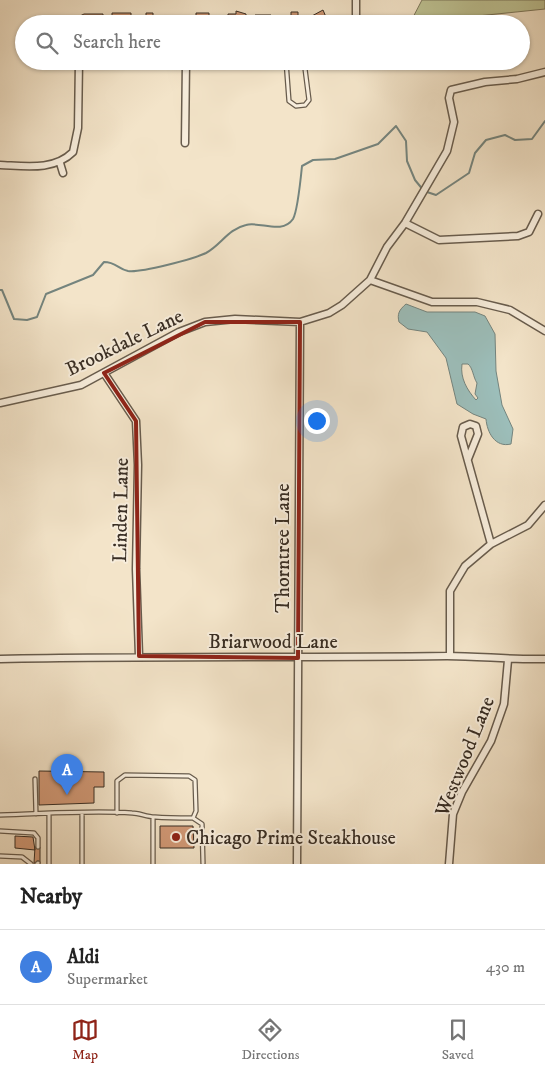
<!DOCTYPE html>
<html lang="en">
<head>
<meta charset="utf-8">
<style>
	body { margin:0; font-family:"IM FELL DW Pica",serif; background:#f6f6f6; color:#222 }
	.you { position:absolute; left:316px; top:420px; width:18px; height:18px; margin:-12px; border:4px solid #fff; border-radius:50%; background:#1a73e8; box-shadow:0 0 0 8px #1a73e833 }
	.badge { display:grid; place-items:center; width:32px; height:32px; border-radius:50%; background:#8f2418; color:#fff; font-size:16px; font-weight:700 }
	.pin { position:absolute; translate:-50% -41px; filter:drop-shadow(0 1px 2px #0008) }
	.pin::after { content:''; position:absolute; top:26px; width:18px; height:15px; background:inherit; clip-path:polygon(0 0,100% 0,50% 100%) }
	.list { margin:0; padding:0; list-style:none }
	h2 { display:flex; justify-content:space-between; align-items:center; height:65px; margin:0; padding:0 20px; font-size:21px }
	h2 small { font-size:16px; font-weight:400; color:#767676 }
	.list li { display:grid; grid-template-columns:32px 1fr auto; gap:15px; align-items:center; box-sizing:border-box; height:75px; padding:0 20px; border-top:1px solid #e0e0e0 }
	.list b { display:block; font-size:19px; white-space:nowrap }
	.list p { margin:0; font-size:16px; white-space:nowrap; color:#767676 }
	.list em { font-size:16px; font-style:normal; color:#767676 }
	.icon { flex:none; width:28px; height:28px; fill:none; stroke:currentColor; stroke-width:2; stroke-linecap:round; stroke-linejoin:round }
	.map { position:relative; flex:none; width:545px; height:864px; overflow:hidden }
	.search { position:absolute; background:#fff; box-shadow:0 1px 4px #0004; left:15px; right:15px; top:15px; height:55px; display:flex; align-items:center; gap:12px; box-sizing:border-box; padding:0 18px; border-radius:28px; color:#767676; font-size:19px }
	.sheet { height:140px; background:#fff }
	nav { display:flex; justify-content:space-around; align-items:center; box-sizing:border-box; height:70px; border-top:1px solid #e0e0e0; background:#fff; font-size:14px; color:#767676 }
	nav a { display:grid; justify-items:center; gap:2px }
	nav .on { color:#8f2418 }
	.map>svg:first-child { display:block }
	.green { fill:#bec394; stroke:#7c785c }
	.water { fill:#9cbeba; stroke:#74847e; fill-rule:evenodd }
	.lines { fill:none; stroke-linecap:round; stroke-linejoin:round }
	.stream { stroke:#74847e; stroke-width:2 }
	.building { fill:#d19976; stroke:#392e24 }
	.service-casing { stroke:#685c4d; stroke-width:5.5 }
	.minor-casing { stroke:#685c4d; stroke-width:9 }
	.service { stroke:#f7eddc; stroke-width:3 }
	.minor { stroke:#f7eddc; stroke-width:6 }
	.marked { fill:none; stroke:#8f2418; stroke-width:4; stroke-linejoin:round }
	.poi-dot { fill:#8f2418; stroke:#f7eddc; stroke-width:2 }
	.labels { text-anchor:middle; stroke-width:4; stroke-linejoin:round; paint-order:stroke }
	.street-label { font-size:20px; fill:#392e24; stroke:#f7eddc }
	.poi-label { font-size:20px; fill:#392e24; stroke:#f7eddc; text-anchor:start }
</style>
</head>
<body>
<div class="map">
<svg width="545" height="864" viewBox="0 0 545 864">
	<rect width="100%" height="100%" fill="#f3e4c9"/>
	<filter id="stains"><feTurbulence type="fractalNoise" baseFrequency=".004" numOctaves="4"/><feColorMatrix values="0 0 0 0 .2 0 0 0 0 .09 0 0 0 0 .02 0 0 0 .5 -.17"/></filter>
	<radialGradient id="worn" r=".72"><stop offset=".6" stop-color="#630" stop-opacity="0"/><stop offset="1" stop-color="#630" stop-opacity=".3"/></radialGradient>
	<path class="green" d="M422,0H545V9L410,23Z"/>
	<path class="water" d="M406,304L427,312H475L485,316L495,334L496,371L502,405L513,429L511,444C495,448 487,432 486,419L473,414L457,404L446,358L427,332L408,329L399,322C397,314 399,310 406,304ZM462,364H468C473,368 473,377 477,383L475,394L478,398L476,400C467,390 460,378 462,364Z"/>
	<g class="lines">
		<path class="stream" d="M0,290H2L14,319L27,320L37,317L46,294L93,275L104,262C116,262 118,269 128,271C140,273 194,259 206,253C221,245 228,229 246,225C260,221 282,235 293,219C297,212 301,176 302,166L313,160L335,159L378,144L396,126L406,141L407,161L415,180L424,191L436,195L469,173L475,153L486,140L505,135L515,140L532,139L545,121"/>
	</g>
	<path class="building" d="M323,10L329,24H314L310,17Z
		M236,11L246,14V24H228V14H236Z
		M291,12H298V23L280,24V21H291Z
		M112,13H131V24H112Z
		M146,13H153V24H137V16H146Z
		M196,13H209V16H216V24H196Z
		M84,14H103V24H80V16Z
		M255,15H271V24H255Z
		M375,16H389V24H375Z
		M187,17V24H175V18Z
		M45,18H66V24H45Z
		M39,771L104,772V787H94V803L39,805Z
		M160,826H193L194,848H160Z
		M15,836L33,837L35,850L15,848Z
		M35,847H40V863H34Z"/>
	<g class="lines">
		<defs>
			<path id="service" d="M286,61L289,101L296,106L305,105L309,100L304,61
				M35,779L36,814
				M49,814V864
				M82,814V864
				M0,815C43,814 88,810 132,813C139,813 147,817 155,817C167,818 181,818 193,818L196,811L195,780L189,776L125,775L117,781V813
				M193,818L202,824L203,863
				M0,831L34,833L38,838V847
				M0,856L22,857L31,864
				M37,864L38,863
				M153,864V817"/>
			<path id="minor" d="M353,24L356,19V0
				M185,143L186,61
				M60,163L63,173
				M0,165C25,166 54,171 73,152L78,128L79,61
				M405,223L439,240L518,236L529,232L538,214
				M370,280L432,302H477L510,310L545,331
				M104,373L136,421L138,465L136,569L139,656
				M0,403L81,385L179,332L205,322L235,319L300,322L329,313L342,305L370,280L387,247L405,223L447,151L454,122L449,98L451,90L485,82L517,79L545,72
				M468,459L478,434L476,426L470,424L463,427L461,436L491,544
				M450,656V591L465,566L491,544L528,525L545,505
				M0,659C149,656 298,658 447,656C480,656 512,660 545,659
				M297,864L300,322
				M449,864L453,814L462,792L491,741L504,704L508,660"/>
		</defs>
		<use href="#service" class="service-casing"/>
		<use href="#minor" class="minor-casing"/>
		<use href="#service" class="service"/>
		<use href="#minor" class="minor"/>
	</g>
	<path class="marked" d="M205,322H300L298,658L139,656L136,421L104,373Z"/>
	<circle class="poi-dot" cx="176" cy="837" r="5"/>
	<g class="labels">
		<g class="street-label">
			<text transform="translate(124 342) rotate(-26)" y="7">Brookdale Lane</text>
			<text transform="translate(120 510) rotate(-89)" y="7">Linden Lane</text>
			<text transform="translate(282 548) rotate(-90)" y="7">Thorntree Lane</text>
			<text x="273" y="648">Briarwood Lane</text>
			<text transform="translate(464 756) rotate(-68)" y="7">Westwood Lane</text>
		</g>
		<g class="poi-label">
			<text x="186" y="844">Chicago Prime Steakhouse</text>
		</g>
	</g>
	<rect width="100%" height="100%" filter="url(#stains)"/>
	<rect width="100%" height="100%" fill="url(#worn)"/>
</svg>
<div class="you"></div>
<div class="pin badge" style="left:67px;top:795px;background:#3f7fe0">A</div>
<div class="search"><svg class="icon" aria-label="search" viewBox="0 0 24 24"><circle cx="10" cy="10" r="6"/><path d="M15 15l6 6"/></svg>Search here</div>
</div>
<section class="sheet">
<h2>Nearby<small></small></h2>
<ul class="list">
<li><span class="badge" style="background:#3f7fe0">A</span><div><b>Aldi</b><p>Supermarket</p></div><em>430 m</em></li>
</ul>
</section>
<nav>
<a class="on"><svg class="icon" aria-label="map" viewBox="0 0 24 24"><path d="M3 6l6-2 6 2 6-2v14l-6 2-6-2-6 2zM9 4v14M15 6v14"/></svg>Map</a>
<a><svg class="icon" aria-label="directions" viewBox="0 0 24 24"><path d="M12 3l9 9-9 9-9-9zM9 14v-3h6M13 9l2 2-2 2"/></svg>Directions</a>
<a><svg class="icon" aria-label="saved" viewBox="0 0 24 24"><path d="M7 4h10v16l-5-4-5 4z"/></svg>Saved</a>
</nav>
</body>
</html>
